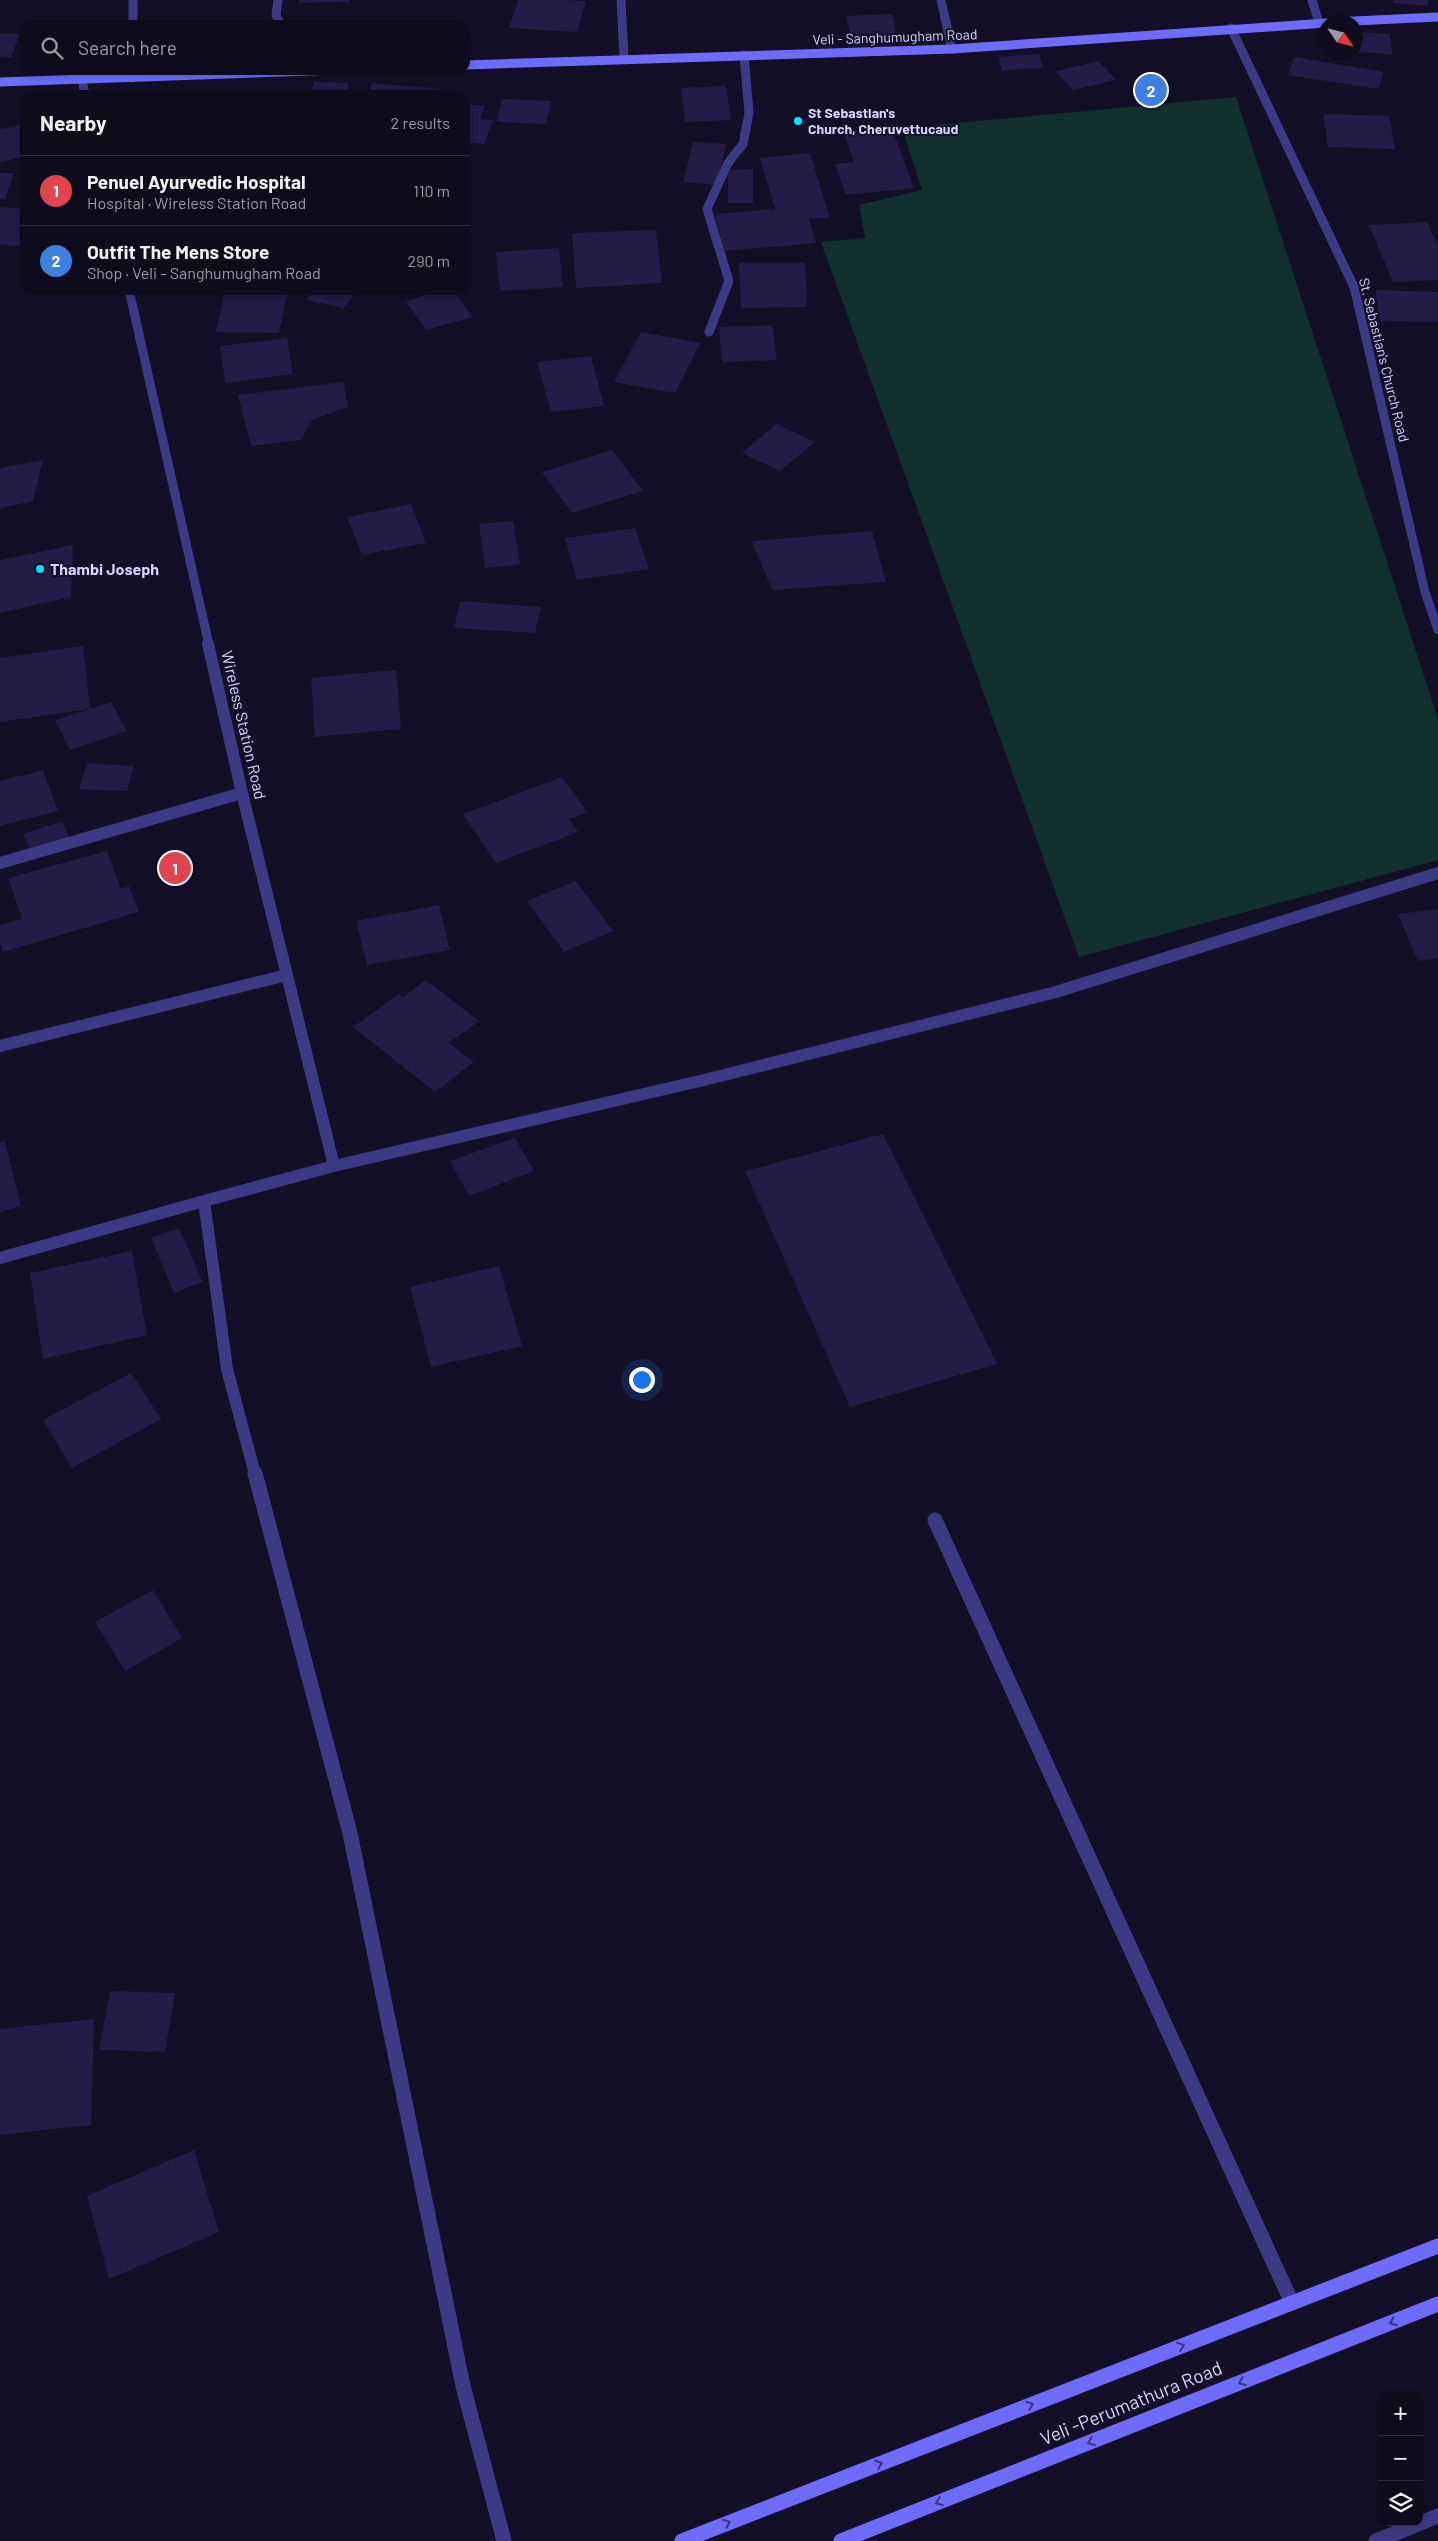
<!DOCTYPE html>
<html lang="en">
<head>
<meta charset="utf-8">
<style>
	body { margin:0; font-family:Barlow,sans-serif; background:#171425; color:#f1f3f6 }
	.controls { position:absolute; right:15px; bottom:15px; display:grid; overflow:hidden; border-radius:10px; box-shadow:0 2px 8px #0003 }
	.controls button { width:45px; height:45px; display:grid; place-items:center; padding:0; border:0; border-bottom:1px solid #2e2b3b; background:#0e0b1c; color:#f1f3f6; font:25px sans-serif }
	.compass { position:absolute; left:1318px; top:15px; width:45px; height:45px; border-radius:50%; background:#0e0b1c; box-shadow:0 2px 8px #0003; rotate:125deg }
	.you { position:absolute; left:641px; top:1379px; width:18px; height:18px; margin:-12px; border:4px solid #fff; border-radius:50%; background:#1a73e8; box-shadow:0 0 0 8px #1a73e833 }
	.badge { display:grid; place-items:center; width:32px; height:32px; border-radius:50%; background:#00e5ff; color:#fff; font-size:16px; font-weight:700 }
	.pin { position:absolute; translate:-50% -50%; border:2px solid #fff; box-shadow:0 1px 5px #0006 }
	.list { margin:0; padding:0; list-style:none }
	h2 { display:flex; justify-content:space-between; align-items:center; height:65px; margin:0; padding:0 20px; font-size:21px }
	h2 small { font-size:16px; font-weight:400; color:#9b9ba3 }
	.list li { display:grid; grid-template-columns:32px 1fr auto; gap:15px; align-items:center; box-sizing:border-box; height:70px; padding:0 20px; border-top:1px solid #2e2b3b }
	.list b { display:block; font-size:19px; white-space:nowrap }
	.list p { margin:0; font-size:16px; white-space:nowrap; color:#9b9ba3 }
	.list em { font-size:16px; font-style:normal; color:#9b9ba3 }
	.icon { flex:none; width:28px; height:28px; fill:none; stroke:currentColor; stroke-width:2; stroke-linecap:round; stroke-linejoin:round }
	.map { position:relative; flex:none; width:1438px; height:2541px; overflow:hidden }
	.search { position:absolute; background:#0e0b1c; box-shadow:0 2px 8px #0003; left:20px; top:20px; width:450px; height:55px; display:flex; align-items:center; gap:12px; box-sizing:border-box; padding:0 18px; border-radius:15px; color:#9b9ba3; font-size:19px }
	.panel { position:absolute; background:#0e0b1c; box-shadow:0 2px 8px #0003; left:20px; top:90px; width:450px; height:205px; border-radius:15px }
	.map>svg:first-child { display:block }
	.green { fill:#12302f }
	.building { fill:#241b47 }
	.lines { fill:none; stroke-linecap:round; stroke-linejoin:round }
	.service-far1 { stroke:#3d3a85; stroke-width:9 }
	.service { stroke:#3d3a85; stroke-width:15 }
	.minor-far2 { stroke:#3d3a85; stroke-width:9 }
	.minor-far1 { stroke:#3d3a85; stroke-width:12 }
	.minor { stroke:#3d3a85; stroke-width:15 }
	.tertiary { stroke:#3d3a85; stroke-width:9 }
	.secondary-far1 { stroke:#6f6bff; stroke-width:9 }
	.secondary { stroke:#6f6bff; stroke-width:15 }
	.oneway { stroke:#38347d }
	.poi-dot { fill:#00e5ff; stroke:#130f26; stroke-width:2 }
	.labels { text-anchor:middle; stroke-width:4; stroke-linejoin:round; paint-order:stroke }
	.far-street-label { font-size:14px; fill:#d9d4ff; stroke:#130f26 }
	.far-poi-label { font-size:14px; font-weight:bold; fill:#d9d4ff; stroke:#130f26; text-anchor:start }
	.poi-label { font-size:16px; font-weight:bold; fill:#d9d4ff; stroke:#130f26; text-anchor:start }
	.street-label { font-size:16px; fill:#d9d4ff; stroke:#130f26 }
	.near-street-label { font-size:19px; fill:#d9d4ff; stroke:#130f26 }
</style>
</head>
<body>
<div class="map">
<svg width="1438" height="2541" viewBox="0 0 1438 2541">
	<rect width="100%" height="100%" fill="#130f26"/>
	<path class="green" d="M1236,97L1438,719V860L1079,957L821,242L865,238L859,205L922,190L902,128Z"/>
	<path class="building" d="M299,0H350V2L299,3Z
		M518,0H567L586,1L577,32L509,28Z
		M1393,0H1428V6L1393,3Z
		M892,14L896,33L850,34L846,16Z
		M1356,32L1390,34L1392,54L1356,52Z
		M0,34H20L11,57H0Z
		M1039,54L1043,68L1002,70L998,57Z
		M1294,57L1384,72L1378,89L1288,75Z
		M1099,61L1116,80L1073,90L1055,71Z
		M314,82L349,83L346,95H310Z
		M372,83L440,89L438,95H367Z
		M726,86L731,120L685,122L681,88Z
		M502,99L551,101L546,124L497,122Z
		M465,104L485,106L480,119L493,120L484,144L465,142Z
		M1323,114L1389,116L1395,149L1328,147Z
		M22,125L25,134V157L0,162V129Z
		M891,126L914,188L846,195L835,164L854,162L843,131Z
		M693,142L726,144L717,185L683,182Z
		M810,153L830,218L809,219L816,243L724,251L715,214L775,209L760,158Z
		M753,169V203H728V170Z
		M0,173H14L5,199H0Z
		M0,207L25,209V220L18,231H25V247L0,244Z
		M1427,222L1438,246V280L1393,282L1369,225Z
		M656,230L662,283L576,288L572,233Z
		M559,248L563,287L500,291L496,252Z
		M739,263H805L807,307L741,308Z
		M225,290H288L279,333L216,332Z
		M314,290H357L344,308L306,300Z
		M443,290H453L472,317L426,330L406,301Z
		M1375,290L1438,292V322L1380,321Z
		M772,325L777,360L722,362L719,327Z
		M641,332L700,343L675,393L614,382Z
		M287,338L293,374L225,383L220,346Z
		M591,356L604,406L551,412L537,362Z
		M344,382L348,407L312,420L301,440L251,446L238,395Z
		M776,424L815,442L780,471L742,453Z
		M612,450L643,491L572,513L542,472Z
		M43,460L33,501L0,508V468Z
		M411,504L426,543L362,555L347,517Z
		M513,521L520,564L485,568L479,524Z
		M635,528L649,569L577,580L565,538Z
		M872,531L886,582L772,590L752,541Z
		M73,545L71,597L0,613V560Z
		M460,601L541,607L535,633L454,628Z
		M83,646L90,709L111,702L127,731L70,750L55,720L90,709L0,722V658Z
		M396,670L401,729L315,737L311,678Z
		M87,763L134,766L127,791L79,789Z
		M43,770L58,811L0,826V781Z
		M562,777L587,812L569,819L578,832L496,863L463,814Z
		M62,821L70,839L31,852L23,834Z
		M107,851L121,889L129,886L139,912L3,952L0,943V925L22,919L8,878Z
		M576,881L613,931L564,952L527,901Z
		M439,905L450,950L367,965L356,921Z
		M1438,909V958L1418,961L1398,914Z
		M426,980L479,1021L449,1043L474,1062L435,1092L353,1027L399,994L403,997Z
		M883,1134L997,1364L850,1407L745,1171Z
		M515,1138L534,1171L469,1196L450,1161Z
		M5,1141L21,1206L0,1212V1143Z
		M179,1228L203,1282L174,1293L151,1238Z
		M132,1251L147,1335L43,1359L30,1273Z
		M499,1266L522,1346L431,1367L410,1287Z
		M131,1373L161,1419L72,1468L43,1420Z
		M153,1590L182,1638L125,1671L95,1622Z
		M110,1991L175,1993L165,2052L99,2050Z
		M94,2019L91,2125L0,2135V2029Z
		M194,2150L219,2232L109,2279L87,2196Z"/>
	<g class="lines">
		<path class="service-far1" d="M133,0V25
			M132,70V78"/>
		<path class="service" d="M1376,2541L1438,2516"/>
		<path class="minor-far2" d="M278,0L276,15L281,25
			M621,0L624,58
			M941,0L952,49
			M1312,0L1319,23
			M82,80L85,95
			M129,290L209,645
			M709,332L729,281L707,209L728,163L743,144L749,113L744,55"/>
		<path class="minor-far1" d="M208,644L242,793L334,1166
			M0,863L242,793
			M0,1046L287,975
			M0,1258L204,1201
			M255,1474L227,1369L204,1201L334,1166L704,1080L1056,992L1438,873"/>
		<path class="minor" d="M255,1473L350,1833L463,2386L504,2541
			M935,1520L1292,2303"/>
		<path class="tertiary" d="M1231,28L1354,287L1425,592L1438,630"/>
		<path class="secondary-far1" d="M1333,22L1438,17
			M465,65L952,49L1326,23
			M0,82L337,70"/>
		<path class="secondary" d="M682,2541L1438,2246
			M841,2541L1438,2304"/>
	</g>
	<defs><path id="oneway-chevron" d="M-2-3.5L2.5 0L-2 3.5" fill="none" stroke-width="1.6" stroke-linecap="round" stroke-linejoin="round" transform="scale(1.25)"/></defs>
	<g class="oneway">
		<use href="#oneway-chevron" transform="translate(1393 2322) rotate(158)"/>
		<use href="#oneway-chevron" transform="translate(1181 2346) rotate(-21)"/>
		<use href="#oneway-chevron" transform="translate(1242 2382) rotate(158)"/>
		<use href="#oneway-chevron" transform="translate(1030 2405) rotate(-21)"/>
		<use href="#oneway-chevron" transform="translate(1091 2442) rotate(158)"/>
		<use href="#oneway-chevron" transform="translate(879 2464) rotate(-21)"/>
		<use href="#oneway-chevron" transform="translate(939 2502) rotate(158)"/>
		<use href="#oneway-chevron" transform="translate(727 2523) rotate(-21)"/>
	</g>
	<g class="poi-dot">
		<circle cx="798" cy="121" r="5"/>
		<circle cx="40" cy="569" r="5"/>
	</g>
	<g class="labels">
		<g class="far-street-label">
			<text transform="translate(895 37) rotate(-2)" y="5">Veli - Sanghumugham Road</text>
			<text transform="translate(1384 360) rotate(76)" y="5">St. Sebastian's Church Road</text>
		</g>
		<g class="far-poi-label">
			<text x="808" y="118">St Sebastian's<tspan x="808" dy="16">Church, Cheruvettucaud</tspan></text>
		</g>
		<g class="poi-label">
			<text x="50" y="575">Thambi Joseph</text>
		</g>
		<g class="street-label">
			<text transform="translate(244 725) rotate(77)" y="6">Wireless Station Road</text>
		</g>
		<g class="near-street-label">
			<text transform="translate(1131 2403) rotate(-22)" y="7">Veli -Perumathura Road</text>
		</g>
	</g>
</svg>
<div class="controls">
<button>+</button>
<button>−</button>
<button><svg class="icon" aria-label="layers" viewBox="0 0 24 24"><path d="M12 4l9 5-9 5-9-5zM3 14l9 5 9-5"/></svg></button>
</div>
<svg class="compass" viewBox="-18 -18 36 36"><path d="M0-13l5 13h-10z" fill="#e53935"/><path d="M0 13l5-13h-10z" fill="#9b9ba3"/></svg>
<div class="you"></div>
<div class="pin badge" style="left:175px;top:868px;background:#e0444e">1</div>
<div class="pin badge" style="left:1151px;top:90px;background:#3f7fe0">2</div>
<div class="search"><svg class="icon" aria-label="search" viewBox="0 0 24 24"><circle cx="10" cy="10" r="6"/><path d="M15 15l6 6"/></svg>Search here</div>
<section class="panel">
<h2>Nearby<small>2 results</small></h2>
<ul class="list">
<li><span class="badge" style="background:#e0444e">1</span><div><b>Penuel Ayurvedic Hospital</b><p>Hospital · Wireless Station Road</p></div><em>110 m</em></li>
<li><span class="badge" style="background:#3f7fe0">2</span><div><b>Outfit The Mens Store</b><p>Shop · Veli - Sanghumugham Road</p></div><em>290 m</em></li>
</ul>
</section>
</div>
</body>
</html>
